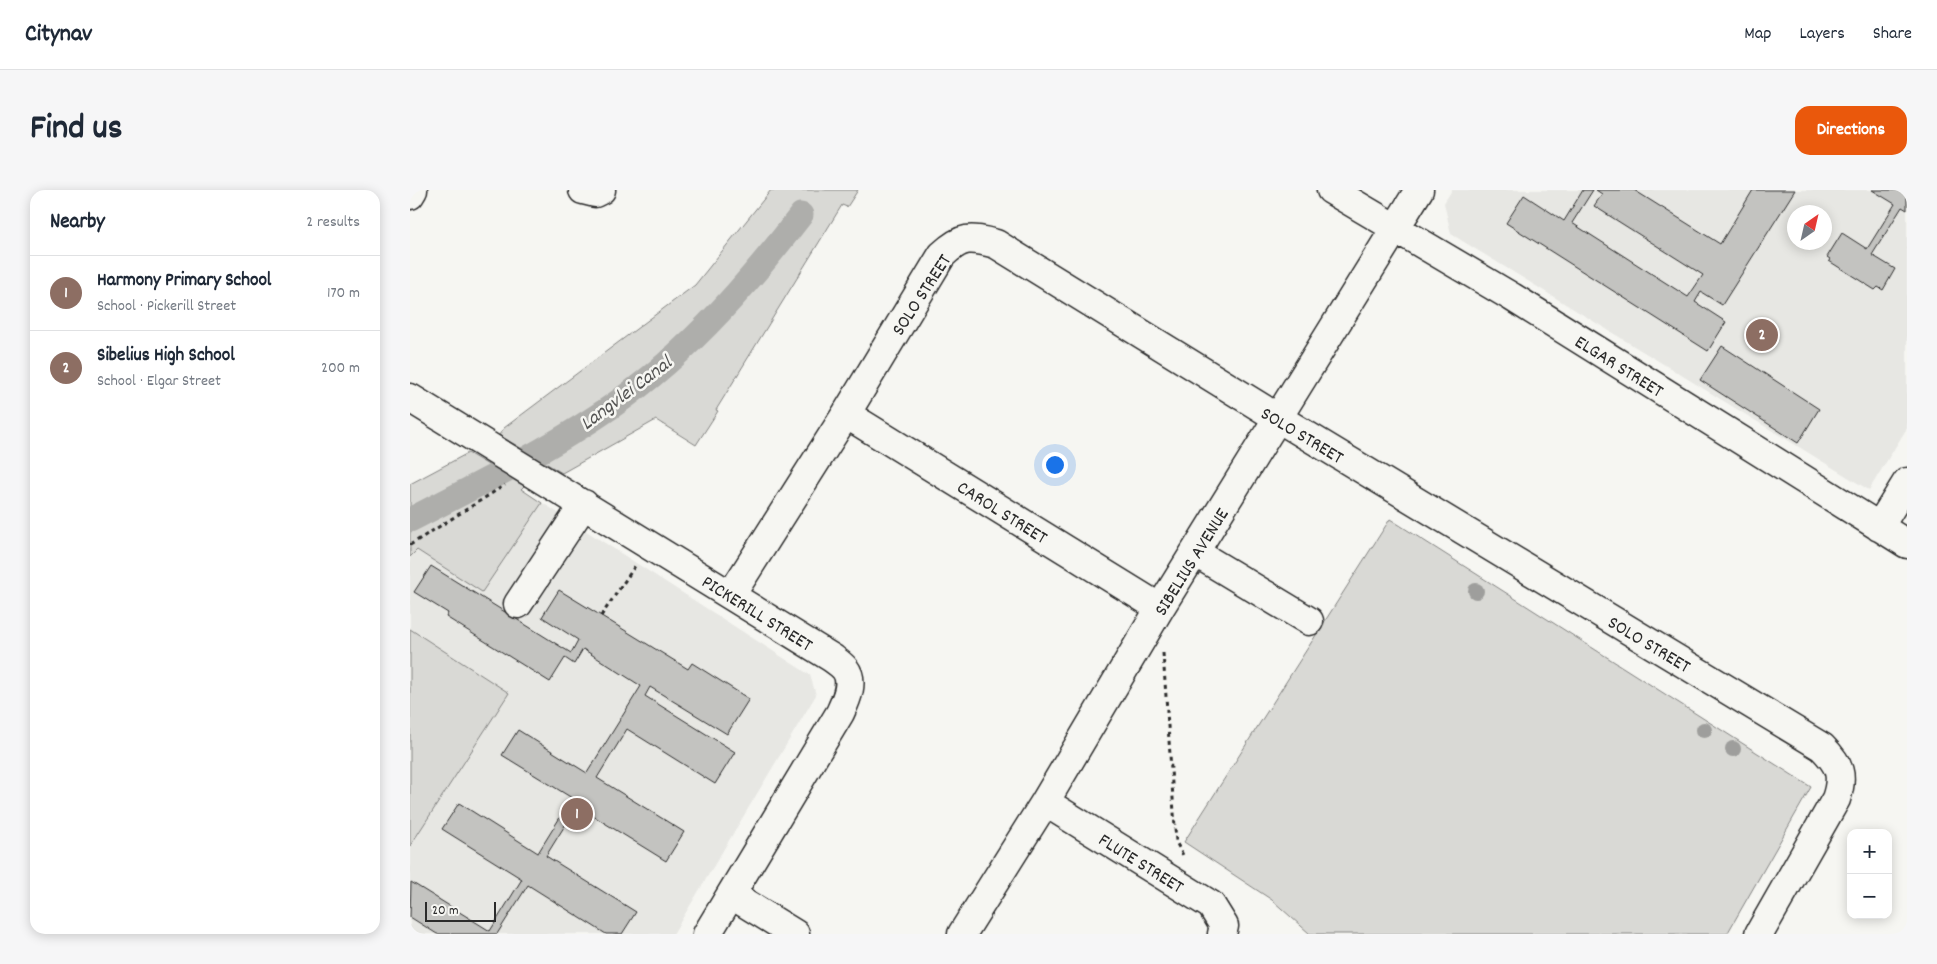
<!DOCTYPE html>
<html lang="en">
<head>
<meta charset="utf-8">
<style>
	body { margin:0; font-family:Dekko,sans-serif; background:#f6f6f7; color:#1f2937 }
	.controls { position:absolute; right:15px; bottom:15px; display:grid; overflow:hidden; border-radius:10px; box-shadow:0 2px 12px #0003 }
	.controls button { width:45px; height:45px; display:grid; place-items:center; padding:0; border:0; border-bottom:1px solid #e0e1e3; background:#fff; color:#1f2937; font:25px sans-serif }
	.compass { position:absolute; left:1377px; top:15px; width:45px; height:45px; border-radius:50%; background:#fff; box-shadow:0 2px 12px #0003; rotate:34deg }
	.scale { position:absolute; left:15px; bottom:12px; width:71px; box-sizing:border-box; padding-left:5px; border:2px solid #2b2b2b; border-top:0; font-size:14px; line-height:18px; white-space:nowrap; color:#2b2b2b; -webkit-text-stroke:4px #f6f6f2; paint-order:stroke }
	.you { position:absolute; left:644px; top:274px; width:18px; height:18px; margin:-12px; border:4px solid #fff; border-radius:50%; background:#1a73e8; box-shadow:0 0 0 8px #1a73e833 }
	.badge { display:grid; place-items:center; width:32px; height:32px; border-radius:50%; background:#ea580c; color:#fff; font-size:16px; font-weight:700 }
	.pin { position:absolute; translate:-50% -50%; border:2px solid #fff; box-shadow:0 1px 5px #0006 }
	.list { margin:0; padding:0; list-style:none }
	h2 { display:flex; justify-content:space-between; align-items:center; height:65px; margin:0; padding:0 20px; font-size:21px }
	h2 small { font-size:16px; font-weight:400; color:#747a83 }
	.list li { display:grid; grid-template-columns:32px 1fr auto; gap:15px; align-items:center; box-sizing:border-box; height:75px; padding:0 20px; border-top:1px solid #e0e1e3 }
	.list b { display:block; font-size:19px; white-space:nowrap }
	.list p { margin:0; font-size:16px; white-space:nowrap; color:#747a83 }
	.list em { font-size:16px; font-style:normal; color:#747a83 }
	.map { position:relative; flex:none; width:1497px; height:744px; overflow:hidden; border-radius:15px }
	header { display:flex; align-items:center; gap:30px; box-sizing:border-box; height:70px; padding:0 25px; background:#fff; border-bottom:1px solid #e0e1e3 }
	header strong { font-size:24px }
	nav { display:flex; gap:28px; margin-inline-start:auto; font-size:18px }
	.intro { display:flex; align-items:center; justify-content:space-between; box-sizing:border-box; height:120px; padding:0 30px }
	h1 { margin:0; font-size:35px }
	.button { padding:12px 22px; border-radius:15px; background:#ea580c; color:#fff; font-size:18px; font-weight:700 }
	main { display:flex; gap:30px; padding:0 30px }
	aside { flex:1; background:#fff; border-radius:15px; box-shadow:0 2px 12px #0003 }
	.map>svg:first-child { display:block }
	.built { fill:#e7e7e3; fill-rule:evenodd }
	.green { fill:#d9d9d5; stroke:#828280 }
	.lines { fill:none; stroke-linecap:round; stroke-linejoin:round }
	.canal { stroke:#aeaeab; stroke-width:25 }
	.building { fill:#c3c3c0; stroke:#2b2b2b }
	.minor-casing { stroke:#2b2b2b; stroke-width:31 }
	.path { stroke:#2b2b2b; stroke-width:3; stroke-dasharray:4 4; stroke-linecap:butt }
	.minor { stroke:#f6f6f2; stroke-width:28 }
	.tree { fill:#9e9e9c }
	.labels { text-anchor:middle; stroke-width:5; stroke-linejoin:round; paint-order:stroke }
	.street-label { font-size:19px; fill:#2b2b2b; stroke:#f6f6f2 }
	.water-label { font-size:20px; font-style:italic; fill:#525251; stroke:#f6f6f2 }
</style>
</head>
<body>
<header>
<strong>Citynav</strong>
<nav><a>Map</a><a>Layers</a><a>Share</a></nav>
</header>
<div class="intro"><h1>Find us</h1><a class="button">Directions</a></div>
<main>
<aside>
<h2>Nearby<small>2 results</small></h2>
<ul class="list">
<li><span class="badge" style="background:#8d6e63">1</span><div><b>Harmony Primary School</b><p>School · Pickerill Street</p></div><em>170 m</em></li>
<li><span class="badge" style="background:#8d6e63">2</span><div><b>Sibelius High School</b><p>School · Elgar Street</p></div><em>200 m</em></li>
</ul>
</aside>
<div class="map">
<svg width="1497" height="744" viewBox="0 0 1497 744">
	<rect width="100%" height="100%" fill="#f6f6f2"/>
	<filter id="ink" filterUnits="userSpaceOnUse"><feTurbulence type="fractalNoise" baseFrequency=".02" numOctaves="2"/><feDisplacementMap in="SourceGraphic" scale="10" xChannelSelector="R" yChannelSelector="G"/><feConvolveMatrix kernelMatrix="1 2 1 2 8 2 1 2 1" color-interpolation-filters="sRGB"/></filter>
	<g filter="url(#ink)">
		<path class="built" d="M1042,0H1497V238L1459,300L1041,44L1034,13ZM1384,22H1414V52H1384Z
			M111,299L400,485L406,505L263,744H0V367L7,360Z"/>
		<path class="green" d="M361,0H448L437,17L432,15L306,220L308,221L286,255L246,230L152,283L89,245L94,238L285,95Z
			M58,263L114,296L111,299L132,313L72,402L7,360L0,367V294Z
			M980,329L1401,597L1317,744H900L862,710L774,652Z
			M0,439L99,503L0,656Z"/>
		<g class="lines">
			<path class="canal" d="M0,330C63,297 127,266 186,227C269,173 331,103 391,25"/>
		</g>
		<path class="building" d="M1173,0H1183L1162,33L1278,107L1293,85L1184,16L1192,4L1186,0H1224L1310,54L1343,0H1385L1312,115L1291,102L1285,112L1316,132L1298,161L1096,33L1114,5L1154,31Z
			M1462,0H1497V20L1492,17L1462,65L1485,79L1473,100L1468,97L1465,100L1419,71L1420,69L1417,67L1432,43L1457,59L1485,14Z
			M1312,156L1409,219L1388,253L1290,190Z
			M21,376L161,463L168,450L132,427L149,400L278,479L282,473L339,509L317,544L240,497L235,506L325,562L305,594L217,539L187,588L274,642L256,671L167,616L136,666L226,722L212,744H196L118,695L87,744H27L0,727L1,692L80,741L112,689L32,639L49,613L128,663L162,608L92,565L108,540L177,583L231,496L173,459L164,474L155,468L140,492L36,427L38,423L4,402Z"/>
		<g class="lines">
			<defs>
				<path id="minor" d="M173,0L185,3L191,0
					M921,0L1102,107L1497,354
					M0,5L3,0
					M0,208L422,468C426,471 432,475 435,479C445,492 436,510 430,523L297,744
					M436,224L750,418
					M1469,337L1497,292
					M786,363L899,431
					M321,405L436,224L532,65C552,46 560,47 586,54L868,228L1412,557C1430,575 1434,585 1426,609L1349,744
					M108,414L174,314
					M635,612L801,715L814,736L812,744
					M322,705L385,744
					M552,744L635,612L750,418L1009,0"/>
			</defs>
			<use href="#minor" class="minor-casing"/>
			<path class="path" d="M0,355L95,295
				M191,426L225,376
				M753,463L766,652L774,667"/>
			<use href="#minor" class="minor"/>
		</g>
		<g class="tree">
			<circle cx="1066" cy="401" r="8"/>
			<circle cx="1294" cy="540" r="8"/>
			<circle cx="1323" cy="559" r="8"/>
		</g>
	</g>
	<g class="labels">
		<g class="street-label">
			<text transform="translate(510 104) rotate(-57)" y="7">SOLO STREET</text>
			<text transform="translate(1210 175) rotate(32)" y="7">ELGAR STREET</text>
			<text transform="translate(893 244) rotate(31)" y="7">SOLO STREET</text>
			<text transform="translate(593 321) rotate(32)" y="7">CAROL STREET</text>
			<text transform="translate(780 371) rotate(-58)" y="7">SIBELIUS AVENUE</text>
			<text transform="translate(348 422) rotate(32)" y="7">PICKERILL STREET</text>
			<text transform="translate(1240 453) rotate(31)" y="7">SOLO STREET</text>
			<text transform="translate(732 672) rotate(32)" y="7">FLUTE STREET</text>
		</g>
		<g class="water-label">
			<text transform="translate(215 202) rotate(-37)" y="7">Langvlei Canal</text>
		</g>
	</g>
</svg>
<div class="controls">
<button>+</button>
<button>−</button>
</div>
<svg class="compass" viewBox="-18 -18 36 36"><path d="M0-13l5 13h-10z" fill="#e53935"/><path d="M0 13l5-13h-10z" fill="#747a83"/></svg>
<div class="scale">20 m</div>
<div class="you"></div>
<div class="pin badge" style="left:167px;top:624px;background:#8d6e63">1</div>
<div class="pin badge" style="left:1352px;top:145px;background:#8d6e63">2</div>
</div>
</main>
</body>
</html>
